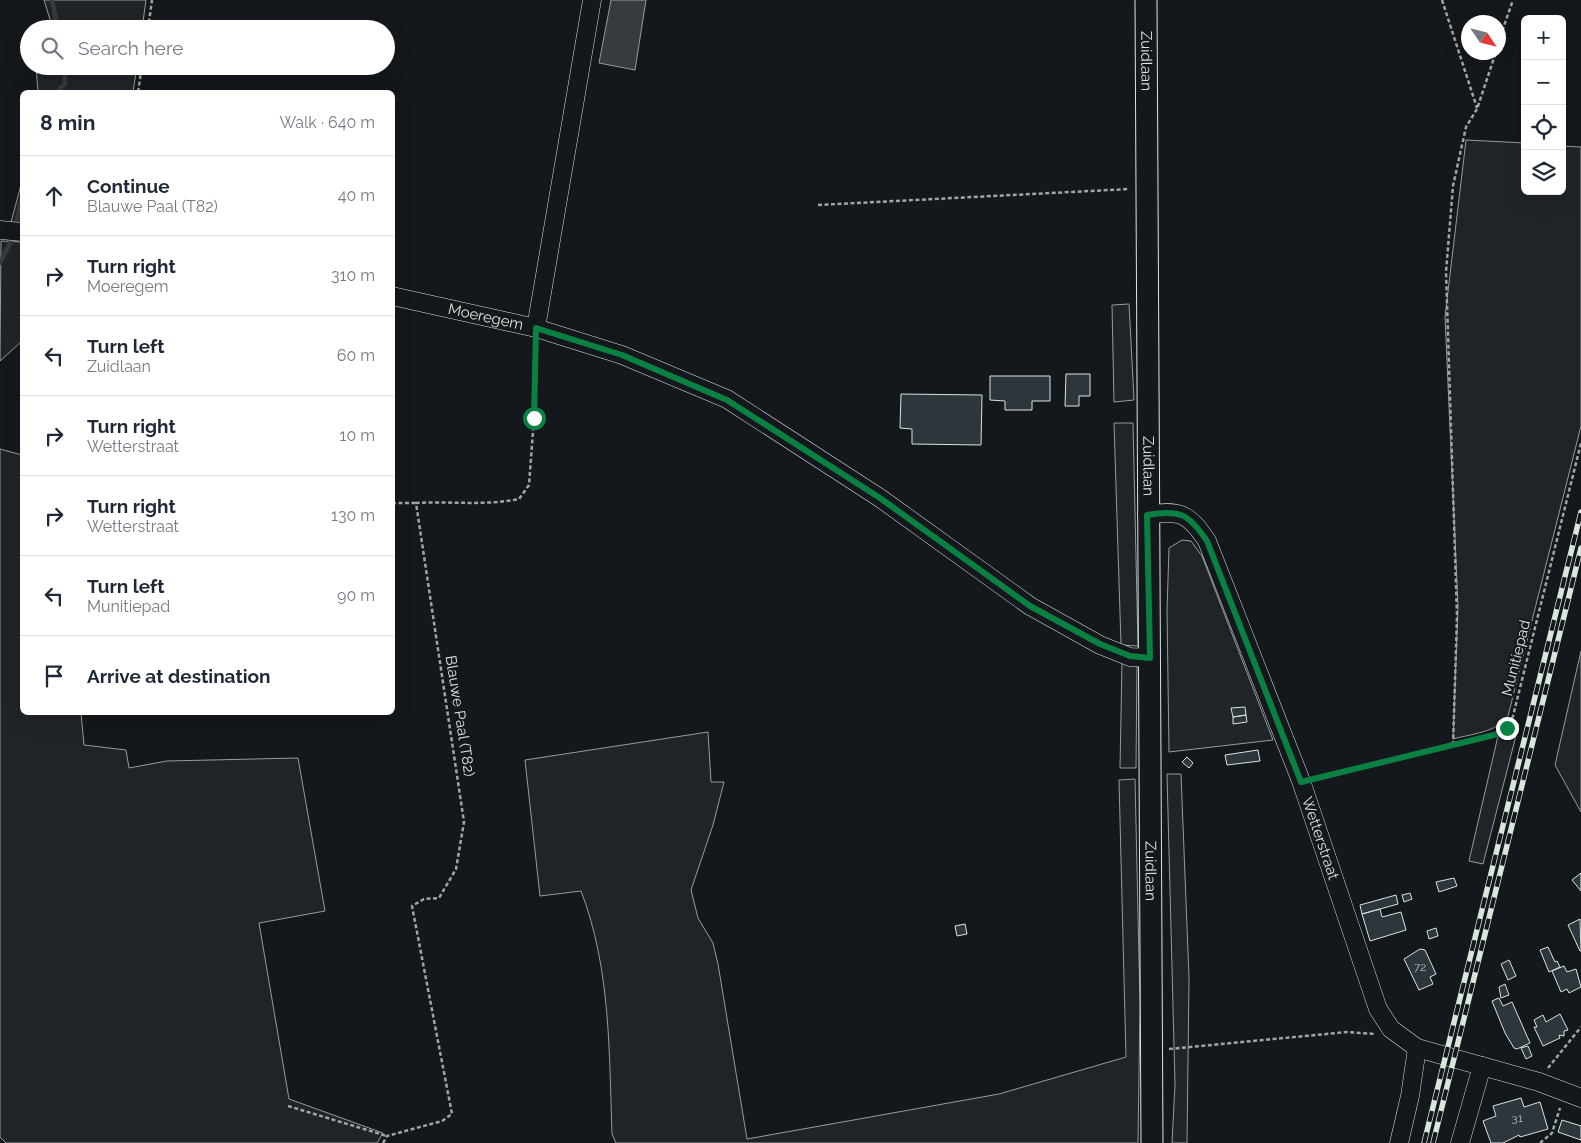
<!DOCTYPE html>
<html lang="en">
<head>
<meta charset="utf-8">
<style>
	body { margin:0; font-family:Raleway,sans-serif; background:#f2f2f3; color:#1f2937 }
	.controls { position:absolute; right:15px; top:15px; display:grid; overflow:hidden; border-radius:8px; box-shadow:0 5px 20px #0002 }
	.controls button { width:45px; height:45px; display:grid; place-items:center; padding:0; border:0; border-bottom:1px solid #e0e1e3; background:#fff; color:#1f2937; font:25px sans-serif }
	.compass { position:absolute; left:1461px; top:15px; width:45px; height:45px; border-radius:50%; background:#fff; box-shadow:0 5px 20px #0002; rotate:125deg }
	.stop { position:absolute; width:15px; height:15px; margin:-11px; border:4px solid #0b8043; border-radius:50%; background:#fff }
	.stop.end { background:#0b8043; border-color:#fff; box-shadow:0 1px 5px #0008 }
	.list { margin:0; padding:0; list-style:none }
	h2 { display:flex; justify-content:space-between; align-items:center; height:65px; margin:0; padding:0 20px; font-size:21px }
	h2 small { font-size:16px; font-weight:400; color:#747a83 }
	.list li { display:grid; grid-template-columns:32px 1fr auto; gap:15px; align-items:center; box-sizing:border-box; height:80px; padding:0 20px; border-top:1px solid #e0e1e3 }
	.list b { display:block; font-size:19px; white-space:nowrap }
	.list p { margin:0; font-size:16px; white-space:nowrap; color:#747a83 }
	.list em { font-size:16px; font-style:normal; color:#747a83 }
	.icon { flex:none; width:28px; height:28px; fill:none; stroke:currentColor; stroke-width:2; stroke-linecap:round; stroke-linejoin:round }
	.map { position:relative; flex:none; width:1581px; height:1143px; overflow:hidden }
	.search { position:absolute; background:#fff; box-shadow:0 5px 20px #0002; left:20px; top:20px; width:375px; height:55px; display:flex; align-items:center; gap:12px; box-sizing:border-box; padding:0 18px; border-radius:28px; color:#747a83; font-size:19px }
	.panel { position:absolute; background:#fff; box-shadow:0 5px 20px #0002; left:20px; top:90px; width:375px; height:625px; border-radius:8px }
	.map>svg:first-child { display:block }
	.green { fill:#202428; stroke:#939e99 }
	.water { fill:#363b3e; stroke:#939e99 }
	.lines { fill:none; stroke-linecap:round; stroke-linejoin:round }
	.stream { stroke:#363b3e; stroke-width:4.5 }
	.building { fill:#2c363c; stroke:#d8e6dc }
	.minor-casing { stroke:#d8e6dc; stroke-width:19 }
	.major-casing { stroke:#d8e6dc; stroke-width:23 }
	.path { stroke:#9da8a2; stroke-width:2.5; stroke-dasharray:4 2.5; stroke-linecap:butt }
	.minor { stroke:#14181c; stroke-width:18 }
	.major { stroke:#14181c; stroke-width:21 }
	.rail-casing { stroke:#d8e6dc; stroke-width:5.5 }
	.rail { stroke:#14181c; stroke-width:4; stroke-dasharray:11; stroke-linecap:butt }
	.route { stroke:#0b8043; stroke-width:6 }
	.labels { text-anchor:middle; stroke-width:4; stroke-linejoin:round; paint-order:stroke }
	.number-label { font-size:12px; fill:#adbab4 }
	.street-label { font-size:15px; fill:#d8e6dc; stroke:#14181c }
</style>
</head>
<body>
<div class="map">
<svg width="1581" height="1143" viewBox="0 0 1581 1143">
	<rect width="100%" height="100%" fill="#14181c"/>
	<path class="green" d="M44,0H146L142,29H53Z
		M36,66H137L133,92H38Z
		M1466,140L1525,143V191H1562V146L1581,147V426L1508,716C1498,732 1471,734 1453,739L1458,606L1445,317Z
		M22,181V227L10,226Z
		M1,241L22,242V341L0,361Z
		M1129,304L1134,400L1114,402L1112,305Z
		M1114,423H1133L1138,646L1121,645Z
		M0,449L22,455V712L81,713L84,745L126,750L129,768L167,761L298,758L325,911L259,923L289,1099L383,1133L377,1143H6L0,1137Z
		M1182,540L1191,541L1202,556L1273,740L1169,752L1167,610L1169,548Z
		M1581,651V812L1555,765Z
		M1122,663H1137L1136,768H1120Z
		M1515,724H1519L1483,864L1469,861L1498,736L1511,730Z
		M708,732L711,782H724L713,825L691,890L698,918L713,943L718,964L747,1139L999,1094L1126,1057L1119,780L1135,779L1140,1004L1138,1143H616L612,1134C609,1053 611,969 581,891L540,896L525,760Z
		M1167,774H1181L1189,978L1187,1143H1172L1175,1084Z"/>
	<path class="water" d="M611,0H646L635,70L599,63Z"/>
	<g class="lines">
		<path class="stream" d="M52,0L58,29
			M56,92L65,84V66
			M15,229L22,196
			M0,263L12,239"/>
	</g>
	<path class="building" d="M1066,374H1090V396H1079V406H1065Z
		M990,376H1050V401H1032V410H1005V401L990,400Z
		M901,394L982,395L981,445L912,444V429L900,428Z
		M1245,707L1246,715L1233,717L1231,708Z
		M1246,715L1247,722L1233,724V717Z
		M1258,750L1260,761L1227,765L1225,755Z
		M1187,757L1193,763L1189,768L1182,762Z
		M1581,873V891L1572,880Z
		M1454,878L1457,886L1439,892L1436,882Z
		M1410,893L1412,899L1404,902L1402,895Z
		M1396,895L1398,904L1362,914L1360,905Z
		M1380,909L1382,917L1401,912L1406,930L1370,941L1362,914Z
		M1580,919L1581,951H1580L1568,925Z
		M965,924L967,934L957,936L955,926Z
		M1436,928L1438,936L1429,939L1427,931Z
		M1548,947L1555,962L1557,961L1560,967L1549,972L1540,950Z
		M1420,949L1425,950L1436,974L1430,977L1433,984L1419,990L1404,959Z
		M1509,960L1516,976L1508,980L1501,964Z
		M1564,966L1567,972L1576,969L1581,987L1569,993L1567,989L1561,992L1552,971Z
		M1505,984L1509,995L1501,998L1499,987Z
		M1499,998L1503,1006L1512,1002L1530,1043L1517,1049L1514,1048L1505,1033L1492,1001Z
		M1560,1014L1568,1030L1564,1031V1036L1559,1035L1560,1038L1543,1046L1534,1027H1537L1534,1020L1543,1015L1546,1022Z
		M1528,1046L1532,1056L1526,1059L1521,1048Z
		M1521,1098L1524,1107L1540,1102L1548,1129L1520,1137L1519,1135L1503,1143H1491L1483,1121L1496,1116L1493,1106Z
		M1562,1120L1581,1126V1140L1558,1132Z"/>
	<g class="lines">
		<defs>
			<g id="minor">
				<path d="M0,230L22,232"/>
				<path id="s1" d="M392,296L536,328L622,355L727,399L880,498L1030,606L1100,645L1130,657L1150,658"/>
				<path d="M536,328L592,0"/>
				<path id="s2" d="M1147,515C1180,509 1189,514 1207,541L1301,781L1378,1009L1391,1029L1417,1048L1539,1082L1581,1098"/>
				<path d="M1399,1143L1410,1096L1417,1048"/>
				<path d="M1460,1143L1482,1066"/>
			</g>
			<g id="major">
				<path id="s3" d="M1146,0L1152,1143"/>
			</g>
		</defs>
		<use href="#minor" class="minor-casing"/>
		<use href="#major" class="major-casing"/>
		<path class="path" d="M1442,0L1477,108
			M148,29L152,0
			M1498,43L1513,0
			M138,92L142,66
			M818,205L1129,189
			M392,503H416
			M1453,745L1457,616L1446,272L1453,186L1466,127L1477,109L1496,52
			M1317,778L1498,734L1507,728L1512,720L1581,443
			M1169,1049L1347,1032L1375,1034
			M1548,1068L1581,1027
			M288,1106L387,1136
			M383,1143L387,1136L442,1121L452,1114L412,906L424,899L439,898L456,869L464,822L416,503C450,501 485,506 519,499L529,485L534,418L535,344
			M1540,1143L1552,1133L1560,1108"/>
		<use href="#minor" class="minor"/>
		<use href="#major" class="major"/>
		<defs>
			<path id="rail" d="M1424,1143L1581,512
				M1433,1143L1581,548"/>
		</defs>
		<use href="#rail" class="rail-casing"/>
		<use href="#rail" class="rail"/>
	</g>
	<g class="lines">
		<path class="route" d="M534,418L536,328L622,355L727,400L880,498L1030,606L1100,644L1130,656L1150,658L1147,515C1180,509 1189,514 1207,541L1301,782L1498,734L1507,728"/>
	</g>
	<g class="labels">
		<g class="number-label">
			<text x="1420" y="971">72</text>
			<text x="1517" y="1122">31</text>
		</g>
		<g class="street-label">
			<text dy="5" stroke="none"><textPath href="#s3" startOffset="61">Zuidlaan</textPath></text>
			<text dy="5" stroke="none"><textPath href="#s1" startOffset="96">Moeregem</textPath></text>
			<text dy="5" stroke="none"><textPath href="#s3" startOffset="466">Zuidlaan</textPath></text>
			<text transform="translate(1516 658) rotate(-76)" y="5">Munitiepad</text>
			<text transform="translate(460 716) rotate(81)" y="5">Blauwe Paal (T82)</text>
			<text dy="5" stroke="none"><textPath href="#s2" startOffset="390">Wetterstraat</textPath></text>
			<text dy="5" stroke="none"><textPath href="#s3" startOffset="871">Zuidlaan</textPath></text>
		</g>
	</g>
</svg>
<div class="controls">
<button>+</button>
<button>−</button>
<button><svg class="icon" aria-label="locate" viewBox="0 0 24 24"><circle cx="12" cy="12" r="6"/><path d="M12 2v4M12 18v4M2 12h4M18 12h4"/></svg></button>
<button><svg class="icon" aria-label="layers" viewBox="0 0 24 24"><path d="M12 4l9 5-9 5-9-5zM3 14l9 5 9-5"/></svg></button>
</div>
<svg class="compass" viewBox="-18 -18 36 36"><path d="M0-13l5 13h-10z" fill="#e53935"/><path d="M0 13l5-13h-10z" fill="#747a83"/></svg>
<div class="stop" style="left:534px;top:418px"></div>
<div class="stop end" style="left:1507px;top:728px"></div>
<div class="search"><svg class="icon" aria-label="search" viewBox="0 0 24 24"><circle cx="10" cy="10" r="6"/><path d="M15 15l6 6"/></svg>Search here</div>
<section class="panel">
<h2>8 min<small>Walk · 640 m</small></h2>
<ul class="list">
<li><svg class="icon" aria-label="ahead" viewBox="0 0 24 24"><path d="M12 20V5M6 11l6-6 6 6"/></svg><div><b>Continue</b><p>Blauwe Paal (T82)</p></div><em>40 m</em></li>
<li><svg class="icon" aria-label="right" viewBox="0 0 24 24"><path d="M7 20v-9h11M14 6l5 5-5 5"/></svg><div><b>Turn right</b><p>Moeregem</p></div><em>310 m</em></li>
<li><svg class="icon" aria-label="left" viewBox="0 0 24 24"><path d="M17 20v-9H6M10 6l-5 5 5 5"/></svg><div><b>Turn left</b><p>Zuidlaan</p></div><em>60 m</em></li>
<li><svg class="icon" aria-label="right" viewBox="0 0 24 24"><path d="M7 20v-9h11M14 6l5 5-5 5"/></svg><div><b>Turn right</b><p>Wetterstraat</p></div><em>10 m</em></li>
<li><svg class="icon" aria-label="right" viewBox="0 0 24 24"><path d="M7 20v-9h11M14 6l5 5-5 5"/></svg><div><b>Turn right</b><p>Wetterstraat</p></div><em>130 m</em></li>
<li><svg class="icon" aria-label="left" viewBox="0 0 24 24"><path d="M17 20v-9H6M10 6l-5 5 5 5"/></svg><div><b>Turn left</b><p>Munitiepad</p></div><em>90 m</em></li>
<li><svg class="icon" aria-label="arrive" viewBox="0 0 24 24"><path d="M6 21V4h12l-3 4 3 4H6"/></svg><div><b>Arrive at destination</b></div></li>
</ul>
</section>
</div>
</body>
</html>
